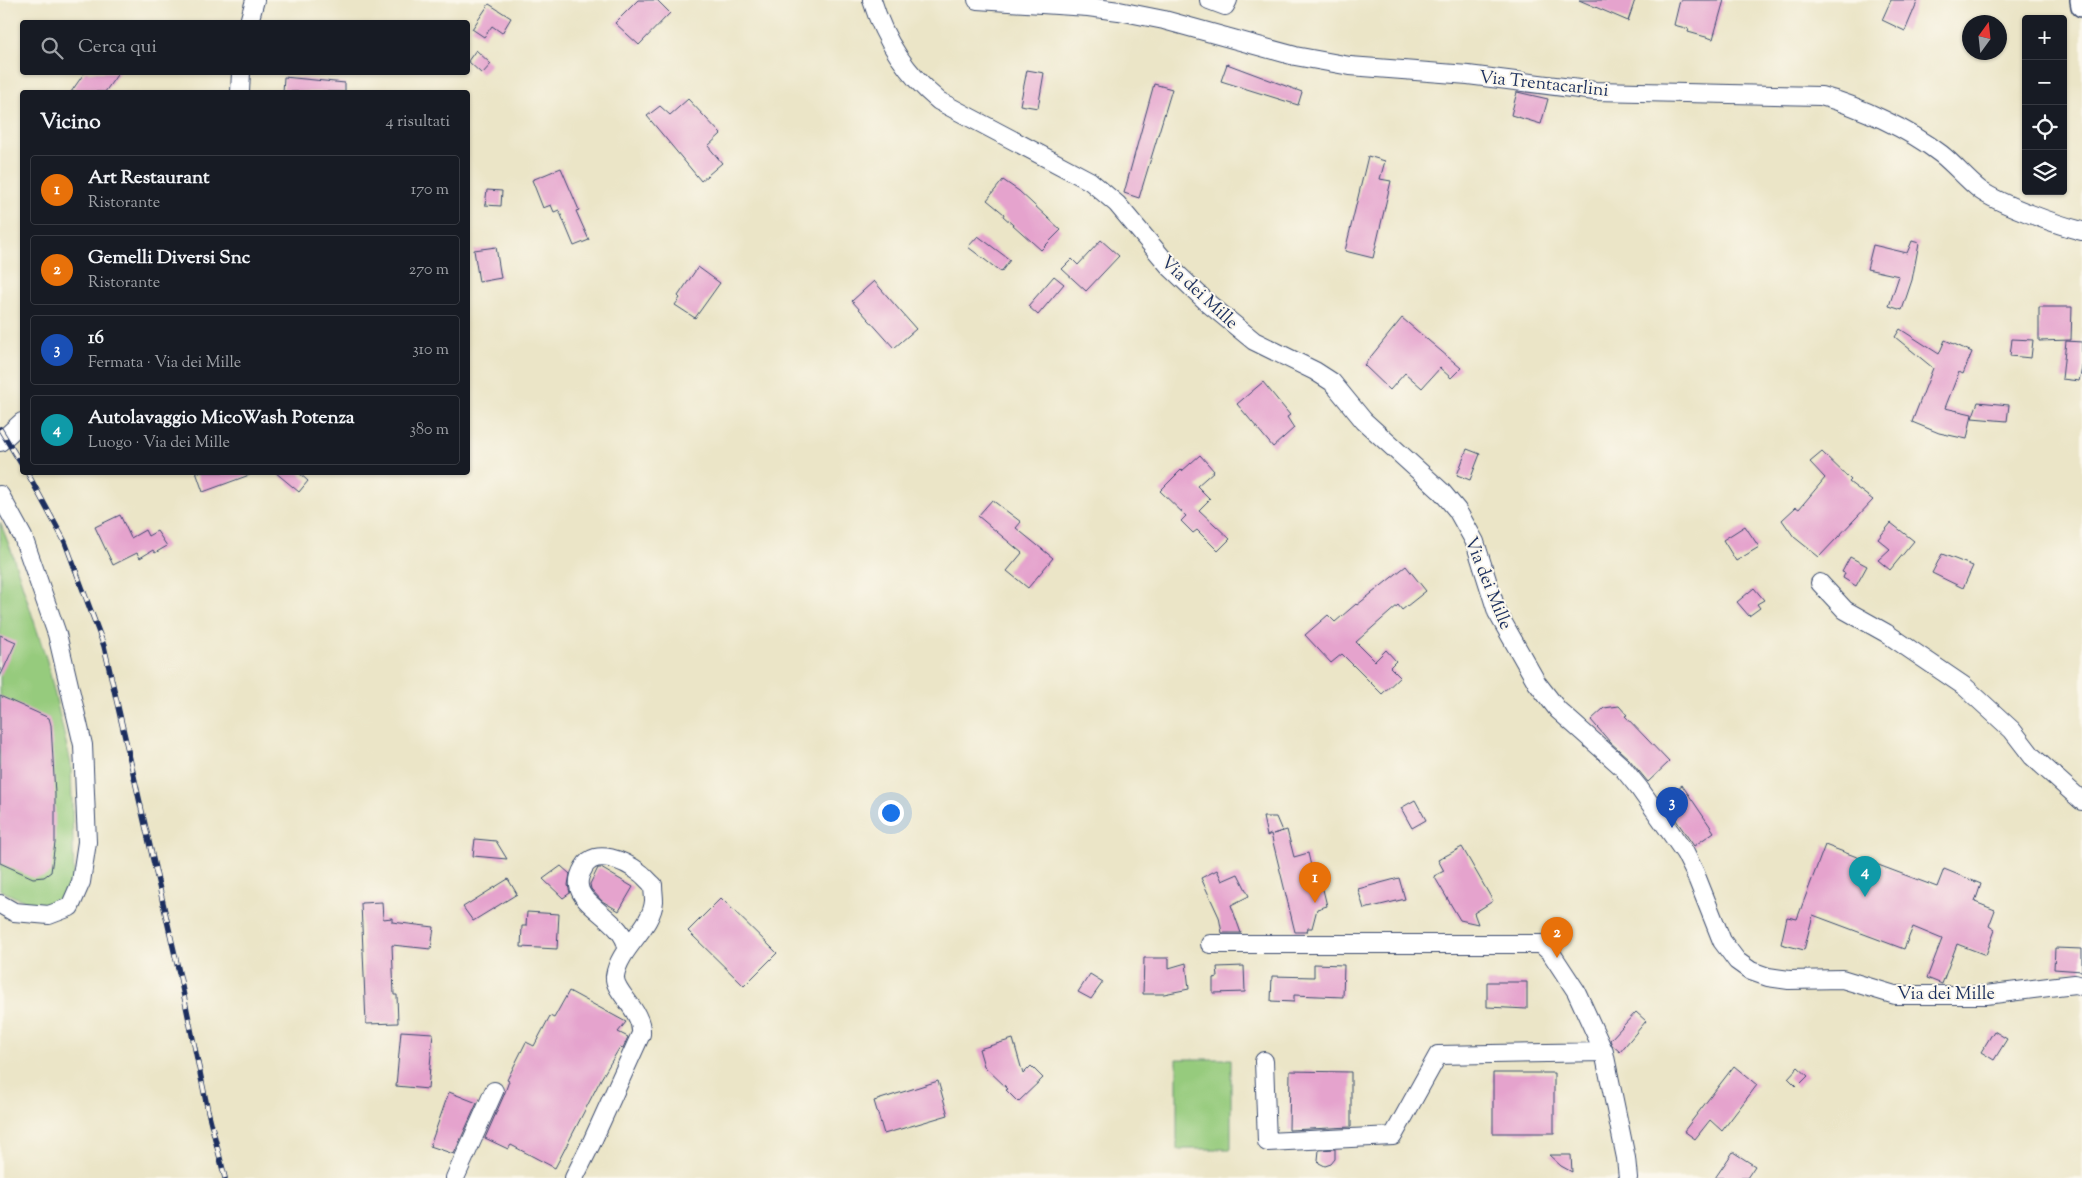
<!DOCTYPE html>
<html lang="it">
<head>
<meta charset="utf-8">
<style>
	body { margin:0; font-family:"Sorts Mill Goudy",serif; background:#20242c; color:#f1f3f6 }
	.controls { position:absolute; right:15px; top:15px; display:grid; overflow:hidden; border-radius:5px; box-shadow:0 1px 4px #0004 }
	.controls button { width:45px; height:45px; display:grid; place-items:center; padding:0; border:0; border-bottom:1px solid #363941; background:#171b24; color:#f1f3f6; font:25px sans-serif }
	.compass { position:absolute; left:1962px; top:15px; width:45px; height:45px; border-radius:50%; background:#171b24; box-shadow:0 1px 4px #0004; rotate:15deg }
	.you { position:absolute; left:890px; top:812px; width:18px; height:18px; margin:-12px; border:4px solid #fff; border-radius:50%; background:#1a73e8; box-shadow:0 0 0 8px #1a73e833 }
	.badge { display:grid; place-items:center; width:32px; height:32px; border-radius:50%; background:#2563eb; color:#fff; font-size:16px; font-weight:700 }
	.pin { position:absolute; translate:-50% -41px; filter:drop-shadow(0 1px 2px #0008) }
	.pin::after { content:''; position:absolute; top:26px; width:18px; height:15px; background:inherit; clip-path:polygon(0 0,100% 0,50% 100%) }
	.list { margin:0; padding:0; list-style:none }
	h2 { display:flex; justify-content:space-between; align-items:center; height:65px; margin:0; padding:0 20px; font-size:21px }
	h2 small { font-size:16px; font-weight:400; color:#9ea1a6 }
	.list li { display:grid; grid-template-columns:32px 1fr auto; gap:15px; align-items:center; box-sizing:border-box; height:70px; margin:0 10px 10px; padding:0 10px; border:1px solid #363941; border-radius:5px }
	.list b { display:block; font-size:19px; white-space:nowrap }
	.list p { margin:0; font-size:16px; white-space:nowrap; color:#9ea1a6 }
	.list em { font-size:16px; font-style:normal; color:#9ea1a6 }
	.icon { flex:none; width:28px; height:28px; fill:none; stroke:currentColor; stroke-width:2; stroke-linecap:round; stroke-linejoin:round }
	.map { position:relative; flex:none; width:2082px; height:1178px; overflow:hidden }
	.search { position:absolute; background:#171b24; box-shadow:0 1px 4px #0004; left:20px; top:20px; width:450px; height:55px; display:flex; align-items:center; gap:12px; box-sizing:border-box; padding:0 18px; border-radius:5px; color:#9ea1a6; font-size:19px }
	.panel { position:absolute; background:#171b24; box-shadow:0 1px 4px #0004; left:20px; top:90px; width:450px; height:385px; border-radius:5px }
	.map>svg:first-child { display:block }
	.green { fill:#96cb7d; stroke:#587d6e }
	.building { fill:#e5a3cd }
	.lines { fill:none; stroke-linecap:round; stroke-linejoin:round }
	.minor-casing { stroke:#3a4a6e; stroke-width:20 }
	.major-casing { stroke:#3a4a6e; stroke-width:24 }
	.minor { stroke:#fff; stroke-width:18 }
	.major { stroke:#fff; stroke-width:21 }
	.rail-casing { stroke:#1b2f5e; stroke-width:5.5 }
	.rail { stroke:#fbf7ec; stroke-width:4; stroke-dasharray:11; stroke-linecap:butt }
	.labels { text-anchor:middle; stroke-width:4; stroke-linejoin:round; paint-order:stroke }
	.street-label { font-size:18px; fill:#1b2f5e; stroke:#fbf7ec }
</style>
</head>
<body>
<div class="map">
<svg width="2082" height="1178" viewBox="0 0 2082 1178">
	<rect width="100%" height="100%" fill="#fbf7ec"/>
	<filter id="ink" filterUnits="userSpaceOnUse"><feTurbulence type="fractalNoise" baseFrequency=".02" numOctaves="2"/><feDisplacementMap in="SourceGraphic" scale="10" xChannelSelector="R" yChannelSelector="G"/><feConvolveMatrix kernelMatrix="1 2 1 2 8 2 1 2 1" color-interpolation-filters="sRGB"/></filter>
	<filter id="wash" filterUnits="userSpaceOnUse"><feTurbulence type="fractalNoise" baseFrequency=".0096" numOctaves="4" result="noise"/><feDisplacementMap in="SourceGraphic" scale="20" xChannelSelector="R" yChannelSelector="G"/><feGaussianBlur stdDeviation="1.12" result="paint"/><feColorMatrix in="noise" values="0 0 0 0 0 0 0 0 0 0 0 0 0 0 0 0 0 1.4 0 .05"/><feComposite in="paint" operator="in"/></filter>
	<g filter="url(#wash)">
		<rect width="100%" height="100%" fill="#ebe5c7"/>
		<path class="green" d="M0,522L11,550L47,661L71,764L74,880C70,888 65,897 57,902C41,911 15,897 0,890Z
			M1177,1059H1231V1149H1177Z"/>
		<g id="blocks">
			<path class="building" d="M638,0H657L670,13L639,45L615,23Z
				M1579,0H1635L1628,21Z
				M1680,0H1724L1713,39L1688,32L1689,29L1674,25Z
				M1891,0H1918L1905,31L1882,20Z
				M489,4L511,18L502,33L492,26L484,37L472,29Z
				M476,50L491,64L482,74L468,61Z
				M1227,64L1302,92L1298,105L1221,81Z
				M1027,70L1044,73L1038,108L1020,105Z
				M85,72H119L105,92H71Z
				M284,77L345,83V92H283Z
				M1154,84L1172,89L1139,198L1124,193Z
				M1517,92L1548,99L1541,124L1511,115Z
				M688,99L721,134L708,146L722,163L701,181L647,116L660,106L670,115Z
				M1368,156L1385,161L1380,179L1391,181L1373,258L1345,251Z
				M561,168L579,210L576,211L589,240L574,246L559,210L554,212L551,205L543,208L532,180Z
				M1003,180L1019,191L1061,230L1041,250L1003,216L1004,214L987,200Z
				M487,190L502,191L501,206L485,205Z
				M978,236L1010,260L1001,272L968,247Z
				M1101,240L1119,256L1086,291L1062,269L1072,259L1078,265Z
				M1912,241L1919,243L1912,280L1902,310L1889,306L1899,276L1867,269L1873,245L1907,253Z
				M496,247L501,278L479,282L474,250Z
				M698,267L720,283L695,318L675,305L680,298L678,296Z
				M1054,276L1064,284L1038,315L1028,306Z
				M874,281L916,329L894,348L852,301Z
				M2039,307H2072L2071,340L2039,341Z
				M1402,318L1461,368L1451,378L1440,368L1422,388L1405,373L1390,390L1364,365Z
				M1900,329L1939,354L1945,340L1972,352L1963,374L1959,372L1945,408L1972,414L1967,439L1939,433L1912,422L1933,368L1895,337Z
				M2012,339L2033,340L2031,358L2010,356Z
				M2066,341L2082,342V368L2079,381L2062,379Z
				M1263,382L1290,415L1287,417L1294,428L1273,447L1237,404Z
				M1978,402L2009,405L2007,421L1972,418Z
				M1467,449L1480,454L1470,480L1457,475Z
				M1822,452L1851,480L1849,482L1873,500L1819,557L1794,537L1782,520L1796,507L1799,509L1825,478L1810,462Z
				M1200,455L1214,471L1197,486L1210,499L1199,510L1230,539L1218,551L1197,530L1193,533L1181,521L1186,516L1160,491L1181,470L1182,471Z
				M196,472H251L252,474L203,492Z
				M275,472H298L308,481L299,492Z
				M992,500L1021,522L1016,528L1053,558L1028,588L1007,571L1022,553L978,516Z
				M120,515L131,538L145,530L148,536L157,531L167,546L155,553L153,550L140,558L137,553L113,565L95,527Z
				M1891,523L1914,541L1890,570L1878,560L1890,549L1878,539Z
				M1745,526L1759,547L1736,561L1723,540Z
				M1942,554L1973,566L1963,588L1932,573Z
				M1850,557L1867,566L1856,586L1843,578L1845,573L1842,572Z
				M1406,566L1426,591L1402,610L1398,605L1356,642L1375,661L1386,650L1396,661L1390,667L1400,677L1382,694L1342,654L1331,663L1305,635L1328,615L1335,622L1356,604L1357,605Z
				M1754,588L1764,600L1757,604L1760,608L1749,616L1737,602Z
				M0,635L16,642L0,677Z
				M0,696L49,718L51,725L55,794V843L51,872L44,877L33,878L0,863Z
				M1619,706L1627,715L1625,716L1669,762L1648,782L1629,759L1610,742L1591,720L1604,708Z
				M1682,785L1714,832L1694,846L1662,800Z
				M1415,800L1426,820L1412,828L1401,808Z
				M1263,817H1276L1282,831L1273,834L1287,830L1294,857L1308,853L1314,879L1320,877L1327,906L1317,909L1312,928H1308L1307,932H1295L1271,834L1267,836Z
				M475,839L496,841L507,859L473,856Z
				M1825,845L1937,887L1944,869L1981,884L1975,902L1995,910L1989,926L1995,930L1986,955L1957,944L1942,984L1927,978L1942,939L1913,927L1904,949L1813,915L1804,950L1781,944L1787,917L1797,919Z
				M1462,847L1493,901L1474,913L1478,924L1460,920L1434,876L1444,871L1438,860Z
				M561,866L570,874L568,885L570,893L563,898L543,879Z
				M598,868H601L633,887L619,911L602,901L591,889L590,884Z
				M1217,870L1222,881L1238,874L1249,896L1231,905L1241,933H1222L1219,917L1201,878Z
				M1399,878L1405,899L1364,909L1358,889Z
				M508,879L517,894L473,921L463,907Z
				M721,898L777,953L744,986L688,931Z
				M382,902L383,919L392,918V922L434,927L431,949L392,945L394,995H397L398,1023L366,1024L361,903Z
				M527,912L559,914L557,949L521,947L522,926H526Z
				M2055,948L2082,949V971L2054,969Z
				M1144,958H1169V968L1186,963L1189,989L1164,994H1143Z
				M1314,964L1344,965L1343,997L1294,995V1002L1271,1001L1272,976L1314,977Z
				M1244,966L1245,992L1213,993V978L1218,977L1217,967Z
				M1090,974L1103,982L1091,999L1078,992Z
				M1487,982H1527V1009L1487,1007Z
				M569,991L626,1022L618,1032L628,1037L623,1048L620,1047L601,1079L555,1168L511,1145L508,1149L485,1138L504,1095L509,1081L507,1080L526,1042L534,1046L550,1016L554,1018Z
				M1636,1012L1646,1021L1620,1052L1612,1045L1610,1040Z
				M401,1031L433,1033L428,1089L396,1086Z
				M1994,1031L2007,1039L1994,1060L1981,1052Z
				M1013,1039L1023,1074L1031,1066L1043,1078L1018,1102L1006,1090L1008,1089L984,1066L979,1049Z
				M1734,1066L1757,1085L1722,1131L1710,1120L1695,1139L1684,1131Z
				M1798,1067L1808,1076L1797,1087L1788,1078Z
				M1290,1071L1351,1072V1127L1289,1130Z
				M1493,1073H1554V1133H1493Z
				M938,1081L948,1115L884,1134L874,1101Z
				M449,1092L477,1103L454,1154L430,1146Z
				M1335,1149V1159L1331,1164L1325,1166L1319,1163L1318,1160L1319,1150Z
				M1733,1152L1755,1166L1747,1178H1715Z
				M1549,1155H1571L1572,1172L1561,1166Z"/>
		</g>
	</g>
	<g filter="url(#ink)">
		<use href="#blocks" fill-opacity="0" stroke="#3a4a6e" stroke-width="1"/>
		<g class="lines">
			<defs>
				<path id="minor" d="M872,0C884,39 907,75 939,101L1090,181L1117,204L1170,267L1209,304L1254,341L1315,371L1332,382L1364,421L1442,492L1457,510L1475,542L1497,612L1537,683L1558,710L1621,766L1639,788L1685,853L1695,873L1722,941L1737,961L1751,971L1768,977L1789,980L1842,979L1895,995H1986L2057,986L2075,984L2082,986
					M977,0L1088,7L1119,11L1164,20L1295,56L1350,66L1468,75L1595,91L1821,96C1859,106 1910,130 1941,154C1955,165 1966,179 1980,190C1999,204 2058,225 2082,231
					M1209,0L1225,6L1228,0
					M249,22L255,0
					M240,92L241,72
					M0,442L22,422
					M0,495L23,537L57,634L83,745L87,842L81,882L70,907L49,915L14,912L0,904
					M1820,583L1845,610L1886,633L1964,686L2012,730L2032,756L2082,801
					M1210,944H1541L1551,953L1576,991L1604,1052L1626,1158L1628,1178
					M1264,1061L1267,1142L1393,1136L1438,1055L1604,1052
					M455,1178L494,1091
					M574,1178L591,1144L641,1034C643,1010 613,992 615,976C619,948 652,928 654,901C654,896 653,890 653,885C648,881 644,875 639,872C626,862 595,847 584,867C581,872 578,880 579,886C581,907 626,923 627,949"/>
				<path id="major" d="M2081,0L2082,6"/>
			</defs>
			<use href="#minor" class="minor-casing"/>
			<use href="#major" class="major-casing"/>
			<use href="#minor" class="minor"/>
			<use href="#major" class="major"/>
			<defs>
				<path id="rail" d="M0,429L22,465
					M27,472L65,542L104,646L180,977L208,1111L225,1178"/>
			</defs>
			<use href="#rail" class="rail-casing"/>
			<use href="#rail" class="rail"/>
		</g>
	</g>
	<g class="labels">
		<g class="street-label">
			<text transform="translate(1544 83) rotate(6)" y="6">Via Trentacarlini</text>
			<text transform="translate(1200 292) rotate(43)" y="6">Via dei Mille</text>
			<text transform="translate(1489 583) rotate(68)" y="6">Via dei Mille</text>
			<text x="1946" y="999">Via dei Mille</text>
		</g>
	</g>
</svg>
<div class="controls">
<button>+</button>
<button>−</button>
<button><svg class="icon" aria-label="locate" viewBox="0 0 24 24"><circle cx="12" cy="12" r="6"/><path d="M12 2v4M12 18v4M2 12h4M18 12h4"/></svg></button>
<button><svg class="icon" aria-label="layers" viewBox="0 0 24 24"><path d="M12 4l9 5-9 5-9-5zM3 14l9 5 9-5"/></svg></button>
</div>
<svg class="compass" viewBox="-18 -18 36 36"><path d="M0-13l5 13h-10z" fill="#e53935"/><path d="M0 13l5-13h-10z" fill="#9ea1a6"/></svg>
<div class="you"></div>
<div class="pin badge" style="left:1315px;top:903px;background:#e8710a">1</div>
<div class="pin badge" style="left:1557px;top:958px;background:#e8710a">2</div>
<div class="pin badge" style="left:1672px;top:828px;background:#1a4fb4">3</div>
<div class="pin badge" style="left:1865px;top:897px;background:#0f9aa8">4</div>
<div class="search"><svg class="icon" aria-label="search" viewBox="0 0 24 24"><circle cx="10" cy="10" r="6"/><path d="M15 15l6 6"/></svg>Cerca qui</div>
<section class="panel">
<h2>Vicino<small>4 risultati</small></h2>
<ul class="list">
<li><span class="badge" style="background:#e8710a">1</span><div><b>Art Restaurant</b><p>Ristorante</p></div><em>170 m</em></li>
<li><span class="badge" style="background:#e8710a">2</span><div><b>Gemelli Diversi Snc</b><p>Ristorante</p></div><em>270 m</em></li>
<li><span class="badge" style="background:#1a4fb4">3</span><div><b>16</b><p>Fermata · Via dei Mille</p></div><em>310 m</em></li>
<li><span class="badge" style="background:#0f9aa8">4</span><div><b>Autolavaggio MicoWash Potenza</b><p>Luogo · Via dei Mille</p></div><em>380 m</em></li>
</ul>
</section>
</div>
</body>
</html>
